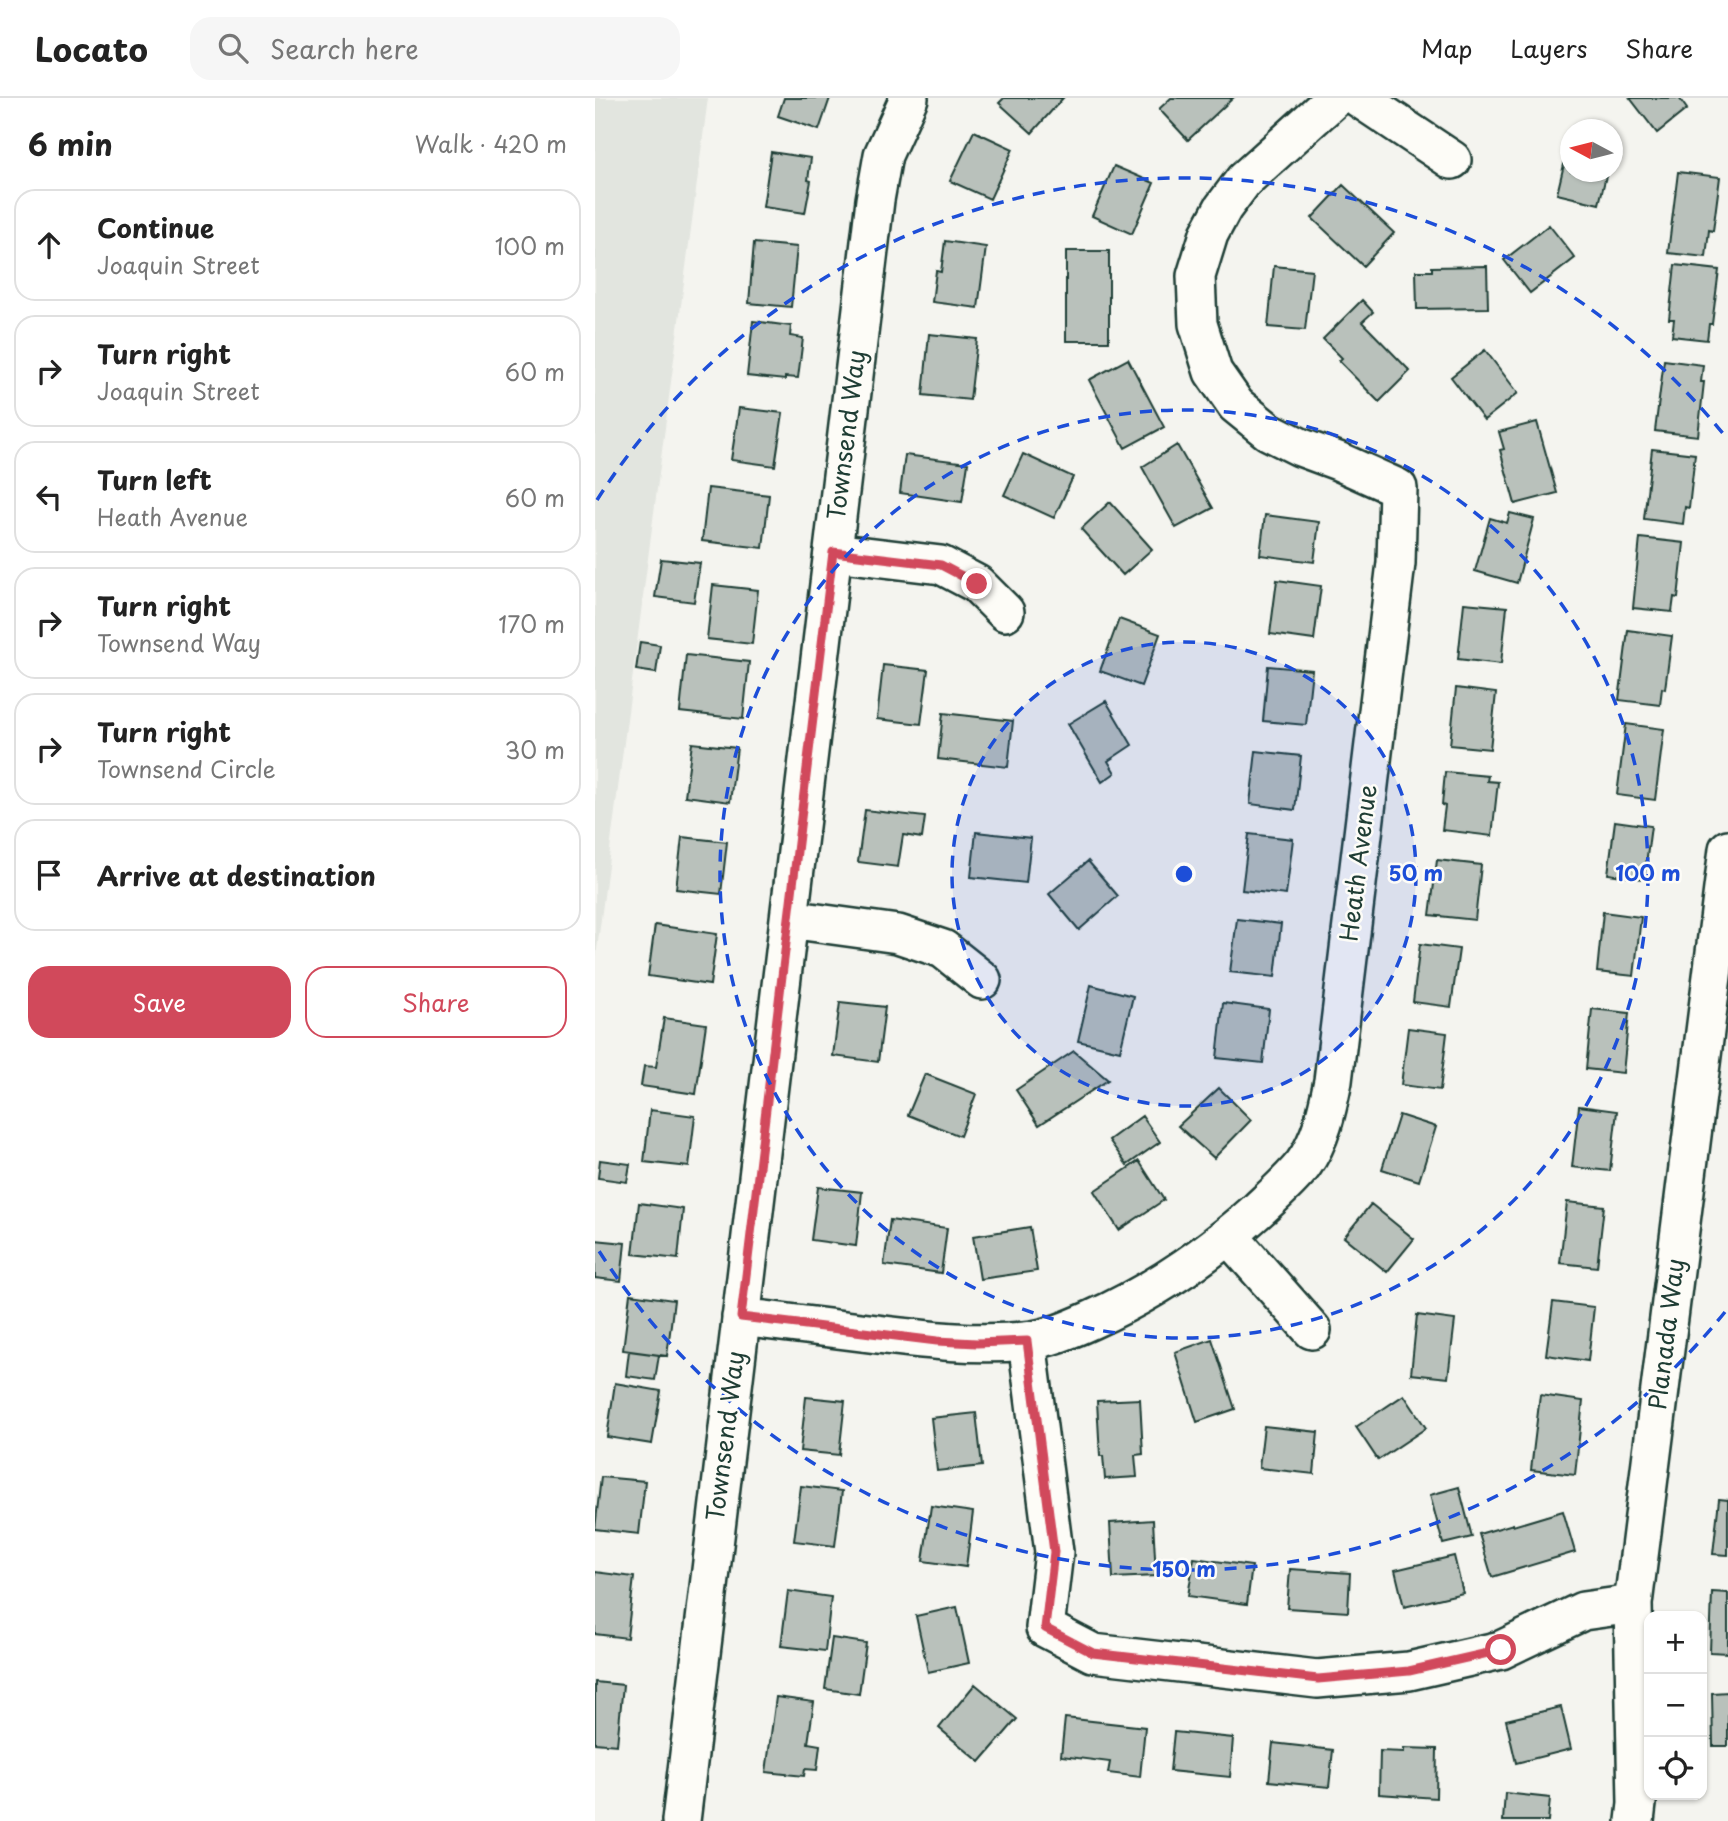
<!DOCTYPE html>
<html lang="en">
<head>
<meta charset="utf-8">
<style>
	body { margin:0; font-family:"Playpen Sans",sans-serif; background:#f6f6f6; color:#222 }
	.controls { position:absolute; right:21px; bottom:21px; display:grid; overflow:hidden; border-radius:14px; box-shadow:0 2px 5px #0004 }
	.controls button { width:63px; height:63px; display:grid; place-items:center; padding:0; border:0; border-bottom:2px solid #e0e0e0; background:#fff; color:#222; font:35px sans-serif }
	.compass { position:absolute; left:965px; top:21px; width:63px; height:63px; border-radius:50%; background:#fff; box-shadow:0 2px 5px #0004; rotate:277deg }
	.stop { position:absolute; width:21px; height:21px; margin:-16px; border:5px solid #d1495b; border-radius:50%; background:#fff }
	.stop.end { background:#d1495b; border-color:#fff; box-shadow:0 2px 7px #0008 }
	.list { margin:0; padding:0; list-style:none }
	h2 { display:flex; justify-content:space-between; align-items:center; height:91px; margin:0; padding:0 28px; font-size:30px }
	h2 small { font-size:23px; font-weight:400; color:#767676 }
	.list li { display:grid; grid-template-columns:46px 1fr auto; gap:21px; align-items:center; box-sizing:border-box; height:112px; margin:0 14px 14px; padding:0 14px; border:2px solid #e0e0e0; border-radius:21px }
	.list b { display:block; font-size:26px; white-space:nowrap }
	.list p { margin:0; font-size:23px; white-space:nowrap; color:#767676 }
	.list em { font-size:23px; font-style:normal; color:#767676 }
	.actions { display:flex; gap:14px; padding:21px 28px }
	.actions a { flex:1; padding:16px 0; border:2px solid #d1495b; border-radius:21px; text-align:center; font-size:24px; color:#d1495b }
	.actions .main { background:#d1495b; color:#fff }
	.icon { flex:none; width:38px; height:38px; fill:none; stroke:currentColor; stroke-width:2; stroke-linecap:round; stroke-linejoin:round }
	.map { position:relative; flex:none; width:1133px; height:1723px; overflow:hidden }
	header { display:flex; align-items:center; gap:42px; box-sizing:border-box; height:98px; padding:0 35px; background:#fff; border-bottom:2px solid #e0e0e0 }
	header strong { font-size:33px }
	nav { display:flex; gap:38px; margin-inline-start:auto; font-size:24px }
	.search { width:490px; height:63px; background:#f6f6f6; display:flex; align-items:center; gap:18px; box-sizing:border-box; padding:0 24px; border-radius:21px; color:#767676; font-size:26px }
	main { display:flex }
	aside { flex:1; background:#fff }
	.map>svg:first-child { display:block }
	.built { fill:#e2e5df }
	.building { fill:#b9c1bb; stroke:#1f3d34; stroke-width:2 }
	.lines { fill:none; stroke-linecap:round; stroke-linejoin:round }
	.minor-casing { stroke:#1f3d34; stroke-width:42 }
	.minor { stroke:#fdfcf7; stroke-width:37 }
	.route { stroke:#d1495b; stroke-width:9 }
	.ring { fill:none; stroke:#1d4ed8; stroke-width:3.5; stroke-dasharray:12 9 }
	.labels { text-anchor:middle; stroke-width:5; stroke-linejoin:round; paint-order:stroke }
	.street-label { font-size:24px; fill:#1f3d34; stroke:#fdfcf7 }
	.centre { fill:#1d4ed8; stroke:#fdfcf7; stroke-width:3.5 }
	.ring-label { font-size:21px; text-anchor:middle; font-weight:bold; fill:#1d4ed8; stroke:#fdfcf7; stroke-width:5; stroke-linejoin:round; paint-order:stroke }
</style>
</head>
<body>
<header>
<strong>Locato</strong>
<div class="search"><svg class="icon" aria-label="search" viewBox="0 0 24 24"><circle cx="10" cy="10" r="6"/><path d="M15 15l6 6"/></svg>Search here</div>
<nav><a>Map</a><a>Layers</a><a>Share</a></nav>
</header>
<main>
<aside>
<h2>6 min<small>Walk · 420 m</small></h2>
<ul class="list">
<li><svg class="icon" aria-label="ahead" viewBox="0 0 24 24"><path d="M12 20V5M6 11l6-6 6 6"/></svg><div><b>Continue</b><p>Joaquin Street</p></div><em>100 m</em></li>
<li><svg class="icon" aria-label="right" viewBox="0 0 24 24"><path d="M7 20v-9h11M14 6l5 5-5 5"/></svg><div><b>Turn right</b><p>Joaquin Street</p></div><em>60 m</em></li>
<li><svg class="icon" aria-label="left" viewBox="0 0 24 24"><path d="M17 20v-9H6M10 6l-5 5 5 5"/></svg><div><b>Turn left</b><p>Heath Avenue</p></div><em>60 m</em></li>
<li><svg class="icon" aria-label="right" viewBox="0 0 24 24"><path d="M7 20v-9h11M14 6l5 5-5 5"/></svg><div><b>Turn right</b><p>Townsend Way</p></div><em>170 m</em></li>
<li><svg class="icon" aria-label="right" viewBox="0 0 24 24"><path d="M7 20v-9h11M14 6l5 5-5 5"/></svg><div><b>Turn right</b><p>Townsend Circle</p></div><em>30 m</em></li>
<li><svg class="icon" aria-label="arrive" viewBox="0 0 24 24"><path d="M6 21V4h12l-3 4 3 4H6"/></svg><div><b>Arrive at destination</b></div></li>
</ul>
<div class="actions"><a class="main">Save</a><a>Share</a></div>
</aside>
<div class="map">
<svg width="1133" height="1723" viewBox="0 0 1133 1723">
	<rect width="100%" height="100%" fill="#f4f4ef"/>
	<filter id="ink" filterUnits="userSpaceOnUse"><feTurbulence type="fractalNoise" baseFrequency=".0143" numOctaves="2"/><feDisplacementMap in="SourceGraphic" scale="14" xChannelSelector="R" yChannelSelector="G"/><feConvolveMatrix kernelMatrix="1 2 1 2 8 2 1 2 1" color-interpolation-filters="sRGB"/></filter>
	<g filter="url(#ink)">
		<path class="built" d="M0,0H113L0,867Z"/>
		<path class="building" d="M189,0H235L224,32L183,18Z
			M409,0H468L437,35L404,5Z
			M576,0H638L593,42L564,11Z
			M1035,0H1084L1092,11L1062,35Z
			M984,26L1007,32H982Z
			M379,33L418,51L395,101L355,83Z
			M975,41L976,74H1012L1004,106L962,96Z
			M176,54L216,60L213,82L216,83L210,115L168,109Z
			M519,68L559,85L537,136L497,118Z
			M1083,74L1125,79L1118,133L1114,132L1111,159L1073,155Z
			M748,87L799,135L768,168L717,120Z
			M954,127L980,160L935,195L909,162Z
			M350,143L391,149L383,210L337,204L341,173L346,174Z
			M159,145L202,149L196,209L154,205Z
			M471,153H514V243H471Z
			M1080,167L1124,172L1117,226H1114L1112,242L1077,238L1079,221H1074Z
			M679,168L717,172L710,232L673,229Z
			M892,168L893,210L822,211L821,173H837V169Z
			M767,202L778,214L767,224L815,273L784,304L744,263L747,260L728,241Z
			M158,223L196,228L195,238L208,240L203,280L190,279V282L152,278Z
			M334,236L382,241L375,302L328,297Z
			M890,252L923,295L889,322L856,279Z
			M533,261L569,329L530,350L494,282Z
			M1069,262L1108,267L1106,284H1109L1103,338L1060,333Z
			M144,310L188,315L180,368L136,362Z
			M942,324L962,395L920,406L905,352L909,351L904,334Z
			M582,347L618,410L581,430L547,369Z
			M1057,351L1100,356L1094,410L1090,409L1088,426L1049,421Z
			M428,356L478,379L459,420L409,397Z
			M310,357L373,365L367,404L305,395Z
			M113,390L174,397L168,450L107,443Z
			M515,404L557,451L528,477L486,431Z
			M915,415L939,421L922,485L880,473L895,420L912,425Z
			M670,417L724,424L719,464L665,457Z
			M1045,440L1089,445L1083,500L1079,499L1077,514L1038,510Z
			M66,461L105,465L99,504L60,499Z
			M682,482L726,488L719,542L675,536Z
			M118,487L163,492L157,546L112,541Z
			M869,505L912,509L906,566L863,561Z
			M524,521L565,536L546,588L505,573Z
			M1033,532L1077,538L1070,591L1067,590L1065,607L1024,602Z
			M45,544L65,547L61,575L41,572Z
			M91,557L154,564L148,621L85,614Z
			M288,567L333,572L326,626L282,621Z
			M673,568L717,572L711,627L668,623Z
			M861,590L901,595L895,651L855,647Z
			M511,603L537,647L513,663L520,675L507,684L473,626Z
			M348,615L418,623L413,669L343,661Z
			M1031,626L1069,631L1060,702L1022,697Z
			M97,645L142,650L135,704L90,698Z
			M661,653L706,658L700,712L655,706Z
			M850,674L893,678L892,683L903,684L897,738L847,732L850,708L847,707Z
			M270,712L330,719L327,740L308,737L303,769L263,764Z
			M1020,723L1056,728L1049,781L1013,776Z
			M381,734L436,740L431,785L376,779Z
			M654,736L698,741L691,797L647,792Z
			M87,739L132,744L126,796L81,791Z
			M842,762L886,767L880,822L835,817Z
			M493,763L523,798L484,832L454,796Z
			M1008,814L1046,819L1039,878L1002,874Z
			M642,821L686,826L680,879L635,874Z
			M60,827L122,836L115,887L53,878Z
			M825,846L864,851L856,909L818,904Z
			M496,887L538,898L525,953L483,943Z
			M245,904L290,909L283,964L238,958Z
			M628,905L674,911L668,965L622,960Z
			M997,911L1034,915L1028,975L991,971Z
			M69,920L111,926L101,996L46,988L49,968L61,969Z
			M813,930L852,935L845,992L806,987Z
			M479,953L513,982L444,1027L421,992Z
			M330,976L381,996L365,1038L313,1017Z
			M624,990L656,1022L619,1060L583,1028Z
			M984,1008L1022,1013L1015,1073L977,1069Z
			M55,1012L100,1018L94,1069L49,1064Z
			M804,1017L841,1029L824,1083L787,1071Z
			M547,1018L565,1044L532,1067L514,1042Z
			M5,1062L35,1066L32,1084L3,1080Z
			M544,1063L569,1102L524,1132L499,1093Z
			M223,1089L267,1094L261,1148L216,1142Z
			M972,1104L1009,1108L1002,1169L965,1165Z
			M44,1105L88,1111L83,1161L38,1156Z
			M776,1106L819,1141L792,1174L749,1139Z
			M295,1122L352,1130L346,1175L289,1167Z
			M435,1129L442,1173L385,1181L378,1138Z
			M0,1142L30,1145L26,1183L0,1180Z
			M35,1196L79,1202L72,1258L28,1252Z
			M958,1204L999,1209L993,1263L951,1257Z
			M822,1217L860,1222L853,1280L816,1276Z
			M617,1241L640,1311L602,1324L580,1254Z
			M34,1253L64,1257L60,1282L31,1278Z
			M20,1285L66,1293L57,1346L12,1339Z
			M809,1297L831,1330L783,1362L761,1329Z
			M945,1297L988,1303L980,1377L936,1372Z
			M211,1299L250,1303L244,1357L205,1353Z
			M545,1301L548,1356L540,1357L542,1379L510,1381L508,1358H505L502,1303Z
			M381,1315L387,1368L342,1373L336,1320Z
			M669,1328L723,1334L719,1376L664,1370Z
			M6,1379L50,1383L44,1436L0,1431Z
			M206,1388L247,1393L240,1448L199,1443Z
			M864,1389L877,1439L848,1446L835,1397Z
			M1124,1401L1133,1402V1457L1118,1456Z
			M336,1408L378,1414L371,1469L328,1463Z
			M968,1413L980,1454L897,1479L884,1436L918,1426V1428Z
			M558,1422L561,1478L518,1480L515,1425Z
			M859,1458L868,1495L809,1509L800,1472Z
			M599,1460L657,1468L652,1506L593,1498Z
			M695,1471L755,1475L753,1514L692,1510Z
			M0,1474L39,1479L32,1540L0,1536Z
			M193,1493L236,1499L230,1553L186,1548Z
			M1117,1494L1133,1495V1555L1115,1554Z
			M362,1509L374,1565L333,1574L321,1518Z
			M237,1540L271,1545L264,1596L230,1591Z
			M0,1584L28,1587L22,1647L0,1645Z
			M380,1586L422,1621L385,1664L344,1630Z
			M1133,1594V1648H1118L1117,1595Z
			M181,1599L219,1604L213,1645L225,1647L222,1672L210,1671L209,1678L171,1674Z
			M966,1609L976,1651L921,1665L911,1622Z
			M470,1620L550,1629L545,1679L513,1675L515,1664L466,1658Z
			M579,1634L638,1640L635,1679L575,1673Z
			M678,1645L738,1652L734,1689L674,1683Z
			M809,1650L842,1651L841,1700L784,1696L785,1653L809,1654Z
			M910,1695L955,1700L953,1723H908Z"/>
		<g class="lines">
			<defs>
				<path id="minor" d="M764,0L857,62
					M238,454L346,467L382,486L410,514
					M194,821L303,836L348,851L387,882
					M634,1138L717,1232
					M146,1219C191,1225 237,1230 282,1236C331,1242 381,1248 430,1243C453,1241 476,1231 496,1222C557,1195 613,1157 663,1112C678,1098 695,1083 708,1067C726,1042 732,1013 738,983L801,465L803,390L743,363L705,349L673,333L641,307L618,274L603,226L601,178L614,136L628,110L649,82L740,0
					M432,1243L459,1454L450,1530L498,1555L722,1581L814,1573L906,1552L988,1513L1038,1506
					M86,1723L280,102L288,57L314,0
					M1040,1723L1042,1706L1038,1506L1133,751"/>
			</defs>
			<use href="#minor" class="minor-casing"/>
			<use href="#minor" class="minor"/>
		</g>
	</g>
	<g class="lines" filter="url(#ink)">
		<path class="route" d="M382,486L346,467L238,454L146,1219L342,1243L382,1245L432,1243L459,1454L450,1530L498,1555L723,1581L814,1573L906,1552"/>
	</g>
	<circle cx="589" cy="776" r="232" fill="#1d4ed8" fill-opacity=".12"/>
	<g class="ring">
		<circle cx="589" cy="776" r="232"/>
		<circle cx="589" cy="776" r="464"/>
		<path d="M1130 1214A696 696 0 0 1 2 1150M2 402A696 696 0 0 1 1130 338"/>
	</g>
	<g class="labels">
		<g class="street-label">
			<text transform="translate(252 337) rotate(-83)" y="8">Townsend Way</text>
			<text transform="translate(764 765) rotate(-83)" y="8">Heath Avenue</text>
			<text transform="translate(1072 1236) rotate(-83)" y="8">Planada Way</text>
			<text transform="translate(131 1338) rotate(-83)" y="8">Townsend Way</text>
		</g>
	</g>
	<circle cx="589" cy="776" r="10" class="centre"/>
	<g class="ring-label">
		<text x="821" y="783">50 m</text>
		<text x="1053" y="783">100 m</text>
		<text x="589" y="1479">150 m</text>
	</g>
</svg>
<div class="controls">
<button>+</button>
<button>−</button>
<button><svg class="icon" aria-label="locate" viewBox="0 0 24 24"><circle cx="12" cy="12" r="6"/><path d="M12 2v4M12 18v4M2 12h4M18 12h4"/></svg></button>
</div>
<svg class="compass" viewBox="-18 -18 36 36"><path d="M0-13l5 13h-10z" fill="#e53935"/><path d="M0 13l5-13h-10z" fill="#767676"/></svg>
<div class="stop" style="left:906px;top:1552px"></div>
<div class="stop end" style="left:382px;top:486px"></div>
</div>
</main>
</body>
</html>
